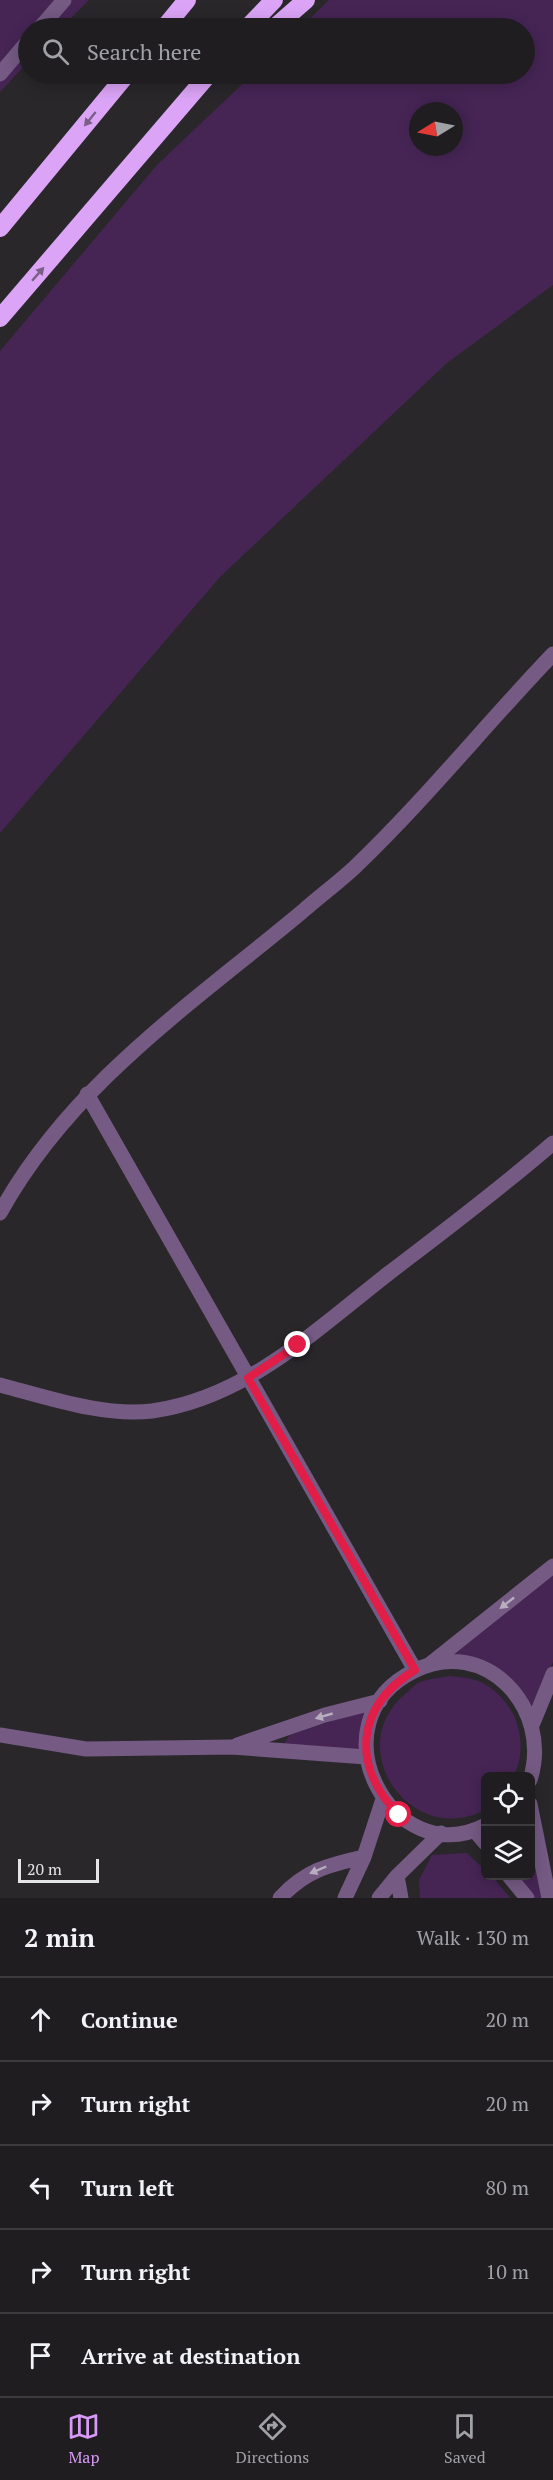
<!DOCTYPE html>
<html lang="en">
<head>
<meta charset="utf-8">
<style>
	body { margin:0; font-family:"PT Serif",serif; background:#2c2a2d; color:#f1f3f6 }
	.controls { position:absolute; right:18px; bottom:18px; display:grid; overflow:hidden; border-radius:9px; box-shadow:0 3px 15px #0003 }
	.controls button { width:54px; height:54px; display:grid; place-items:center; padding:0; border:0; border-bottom:2px solid #3c3b3e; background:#1f1d20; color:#f1f3f6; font:30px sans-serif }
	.compass { position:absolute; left:409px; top:102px; width:54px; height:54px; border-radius:50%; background:#1f1d20; box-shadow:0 3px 15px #0003; rotate:260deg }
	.scale { position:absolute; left:18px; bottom:15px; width:81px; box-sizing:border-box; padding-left:6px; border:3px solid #e5e4e6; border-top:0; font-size:16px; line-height:21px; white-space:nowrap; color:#e5e4e6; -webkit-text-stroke:4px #29272a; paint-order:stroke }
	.stop { position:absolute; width:18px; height:18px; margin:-14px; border:4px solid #e11d48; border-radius:50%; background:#fff }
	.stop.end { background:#e11d48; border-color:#fff; box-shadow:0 2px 6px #0008 }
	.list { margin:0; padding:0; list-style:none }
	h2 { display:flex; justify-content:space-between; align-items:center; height:78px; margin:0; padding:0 24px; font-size:26px }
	h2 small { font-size:20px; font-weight:400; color:#a1a2a5 }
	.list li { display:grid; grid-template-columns:39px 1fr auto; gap:18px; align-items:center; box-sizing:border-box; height:84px; padding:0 24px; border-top:2px solid #3c3b3e }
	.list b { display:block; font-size:22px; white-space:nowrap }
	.list em { font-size:20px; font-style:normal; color:#a1a2a5 }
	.icon { flex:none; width:33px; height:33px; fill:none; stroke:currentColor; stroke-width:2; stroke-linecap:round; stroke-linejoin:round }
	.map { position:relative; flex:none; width:553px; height:1898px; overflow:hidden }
	.search { position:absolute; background:#1f1d20; box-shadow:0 3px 15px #0003; left:18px; right:18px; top:18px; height:66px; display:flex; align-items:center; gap:15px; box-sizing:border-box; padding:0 21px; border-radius:33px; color:#a1a2a5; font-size:22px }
	.sheet { height:498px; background:#1f1d20 }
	nav { display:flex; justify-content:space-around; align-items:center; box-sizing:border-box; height:84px; border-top:2px solid #3c3b3e; background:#1f1d20; font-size:16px; color:#a1a2a5 }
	nav a { display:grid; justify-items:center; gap:3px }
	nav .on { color:#d89af8 }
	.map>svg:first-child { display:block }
	.green { fill:#462555; fill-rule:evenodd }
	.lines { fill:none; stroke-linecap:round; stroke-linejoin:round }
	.minor { stroke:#755a84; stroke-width:15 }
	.highway { stroke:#dba4f6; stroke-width:18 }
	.oneway { fill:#795f86 }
	.oneway2 { fill:#b8adbf }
	.route { stroke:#e11d48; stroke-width:8 }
</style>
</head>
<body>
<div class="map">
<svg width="553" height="1898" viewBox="0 0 553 1898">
	<rect width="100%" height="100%" fill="#29272a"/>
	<path class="green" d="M0,0H89L61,28H28V62L0,92Z
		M329,0H553V285L447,363L220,577L0,833V351L157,165L253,74H524V28H300ZM418,111H454V147H418Z
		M553,1570V1662L532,1707C508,1670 492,1656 446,1659Z
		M449,1676C459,1677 472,1678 481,1682C516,1700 530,1741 514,1776H486L485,1810C411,1848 342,1749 404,1695C408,1692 413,1686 418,1683C426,1679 440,1678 449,1676Z
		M369,1708L361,1730L360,1751L283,1745L290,1735Z
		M531,1830L543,1898H532L516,1876H530Z
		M467,1853L485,1870L486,1876H492L510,1898H420L419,1880L432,1855Z"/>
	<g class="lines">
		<path class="minor" d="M40,28L64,0
			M0,74L28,41
			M87,1094L415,1670
			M0,1213C71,1084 193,1003 303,911C320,896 339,882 355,867C425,800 486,724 553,654
			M0,1385C46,1397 104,1417 152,1411C246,1398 317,1329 389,1273C444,1231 500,1189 553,1143
			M430,1664L553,1566
			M533,1723L553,1674
			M0,1735L86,1749L232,1747L366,1757
			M237,1745L325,1715L380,1701
			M530,1804L549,1898
			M486,1825C393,1874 311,1722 414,1671C485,1635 553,1708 530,1780
			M475,1831L486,1844
			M397,1876L401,1898
			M509,1876L527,1898
			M280,1898C306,1870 328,1865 364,1857
			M345,1898L364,1857L383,1799
			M379,1898L397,1876L441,1833"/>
		<path class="highway" d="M164,28L187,0
			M247,28L274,0
			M274,28L306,0
			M0,228L127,74
			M0,318L209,74"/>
	</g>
	<defs><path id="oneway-solid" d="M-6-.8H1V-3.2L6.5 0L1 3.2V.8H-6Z" transform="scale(1.5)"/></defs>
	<g class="oneway">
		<use href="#oneway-solid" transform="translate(90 119) rotate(129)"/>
		<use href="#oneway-solid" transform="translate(38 274) rotate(-49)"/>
	</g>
	<g class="oneway2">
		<use href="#oneway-solid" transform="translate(507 1603) rotate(142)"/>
		<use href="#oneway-solid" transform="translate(324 1716) rotate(164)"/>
		<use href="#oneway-solid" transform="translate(318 1870) rotate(157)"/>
	</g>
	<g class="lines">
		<path class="route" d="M298,1345L248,1378L415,1670C355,1707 351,1766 399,1815"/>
	</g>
</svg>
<div class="controls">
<button><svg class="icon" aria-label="locate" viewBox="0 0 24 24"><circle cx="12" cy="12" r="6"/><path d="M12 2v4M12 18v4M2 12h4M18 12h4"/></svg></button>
<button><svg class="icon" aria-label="layers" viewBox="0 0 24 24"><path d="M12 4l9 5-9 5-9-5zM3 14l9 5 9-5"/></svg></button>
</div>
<svg class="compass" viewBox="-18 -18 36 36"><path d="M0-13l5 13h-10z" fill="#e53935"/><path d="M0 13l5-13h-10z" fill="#a1a2a5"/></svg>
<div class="scale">20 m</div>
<div class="stop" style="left:399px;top:1815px"></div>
<div class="stop end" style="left:298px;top:1345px"></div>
<div class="search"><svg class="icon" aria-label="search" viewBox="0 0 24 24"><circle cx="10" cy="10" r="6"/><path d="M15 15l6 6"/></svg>Search here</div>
</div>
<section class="sheet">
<h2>2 min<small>Walk · 130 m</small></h2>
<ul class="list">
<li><svg class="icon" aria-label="ahead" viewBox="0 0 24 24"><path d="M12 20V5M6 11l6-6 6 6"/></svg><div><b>Continue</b></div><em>20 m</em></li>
<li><svg class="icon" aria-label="right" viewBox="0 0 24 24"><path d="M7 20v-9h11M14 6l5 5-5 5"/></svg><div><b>Turn right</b></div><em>20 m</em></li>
<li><svg class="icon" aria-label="left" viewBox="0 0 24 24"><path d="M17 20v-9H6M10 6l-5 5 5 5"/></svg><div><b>Turn left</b></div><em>80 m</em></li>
<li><svg class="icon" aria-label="right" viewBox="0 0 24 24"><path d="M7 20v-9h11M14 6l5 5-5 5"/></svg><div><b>Turn right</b></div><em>10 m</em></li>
<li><svg class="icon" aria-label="arrive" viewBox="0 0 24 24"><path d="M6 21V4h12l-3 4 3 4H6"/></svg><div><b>Arrive at destination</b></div></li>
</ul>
</section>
<nav>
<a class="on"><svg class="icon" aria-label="map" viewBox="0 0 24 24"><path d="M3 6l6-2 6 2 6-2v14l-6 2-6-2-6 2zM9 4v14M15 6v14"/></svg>Map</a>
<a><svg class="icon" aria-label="directions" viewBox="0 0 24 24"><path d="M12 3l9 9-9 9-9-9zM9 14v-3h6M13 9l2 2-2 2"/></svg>Directions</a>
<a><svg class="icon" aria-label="saved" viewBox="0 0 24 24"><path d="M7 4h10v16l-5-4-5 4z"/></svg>Saved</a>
</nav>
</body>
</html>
